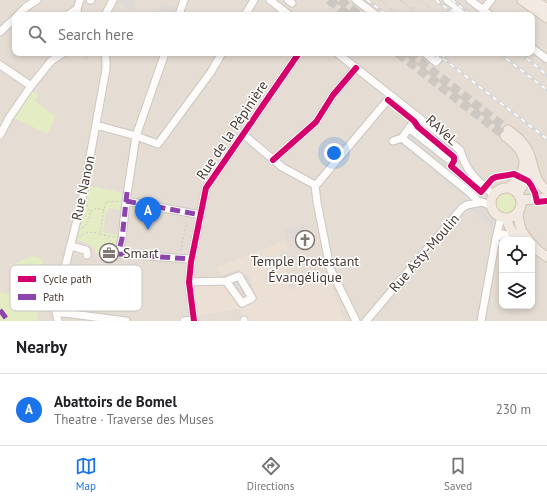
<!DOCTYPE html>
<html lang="en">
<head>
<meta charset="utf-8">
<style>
	body { margin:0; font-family:"PT Sans",sans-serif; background:#f2f2f2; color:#202124 }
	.controls { position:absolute; right:12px; bottom:12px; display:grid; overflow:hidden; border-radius:8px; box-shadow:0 2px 6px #0003 }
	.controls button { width:36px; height:36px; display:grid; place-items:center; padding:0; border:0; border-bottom:1px solid #e0e0e0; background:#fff; color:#202124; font:20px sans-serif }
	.you { position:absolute; left:334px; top:153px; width:14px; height:14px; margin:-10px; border:3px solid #fff; border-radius:50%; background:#1a73e8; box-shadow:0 0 0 6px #1a73e833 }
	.badge { display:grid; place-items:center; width:26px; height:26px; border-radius:50%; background:#1a73e8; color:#fff; font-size:13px; font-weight:700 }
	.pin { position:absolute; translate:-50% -33px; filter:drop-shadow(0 1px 2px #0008) }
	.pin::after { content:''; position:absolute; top:21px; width:14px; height:12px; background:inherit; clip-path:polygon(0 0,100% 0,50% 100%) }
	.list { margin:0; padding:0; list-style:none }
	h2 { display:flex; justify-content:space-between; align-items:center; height:52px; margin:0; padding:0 16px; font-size:17px }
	h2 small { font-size:13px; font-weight:400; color:#757577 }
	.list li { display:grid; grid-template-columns:26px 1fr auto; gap:12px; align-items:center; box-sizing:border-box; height:72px; padding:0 16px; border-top:1px solid #e0e0e0 }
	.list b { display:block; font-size:15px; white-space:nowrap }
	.list p { margin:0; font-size:13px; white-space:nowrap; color:#757577 }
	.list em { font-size:13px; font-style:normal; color:#757577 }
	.icon { flex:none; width:22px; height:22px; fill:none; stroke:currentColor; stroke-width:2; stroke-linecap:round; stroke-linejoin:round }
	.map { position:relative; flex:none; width:547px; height:321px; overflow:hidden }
	.search { position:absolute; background:#fff; box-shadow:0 2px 6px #0003; left:12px; right:12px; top:12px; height:44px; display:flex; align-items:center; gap:10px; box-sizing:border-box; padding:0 14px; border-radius:8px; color:#757577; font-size:15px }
	.sheet { height:124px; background:#fff }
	nav { display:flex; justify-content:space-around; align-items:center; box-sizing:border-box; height:56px; border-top:1px solid #e0e0e0; background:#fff; font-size:11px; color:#757577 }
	nav a { display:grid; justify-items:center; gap:2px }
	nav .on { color:#1a73e8 }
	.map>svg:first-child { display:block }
	.residential { fill:#e5dcd3; fill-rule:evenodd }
	.education { fill:#ece0d5 }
	.green { fill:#e4ecc4 }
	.parking { fill:#dfdad6 }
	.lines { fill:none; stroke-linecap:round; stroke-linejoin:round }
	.major-tunnel { stroke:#cec8c2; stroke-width:9; stroke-dasharray:9 4.5; stroke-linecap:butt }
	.minor-casing { stroke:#ccc7c2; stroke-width:9 }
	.major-casing { stroke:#d4c3b2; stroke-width:11 }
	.path { stroke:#cecac6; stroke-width:1; stroke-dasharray:2 2; stroke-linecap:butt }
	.minor { stroke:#fdfcfb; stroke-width:7 }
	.major { stroke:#f1e9e2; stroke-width:9 }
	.rail-casing { stroke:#d8d7d7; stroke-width:3 }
	.rail { stroke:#fff; stroke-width:1.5; stroke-dasharray:4.5; stroke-linecap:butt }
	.quiet { stroke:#8e44ad; stroke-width:5; stroke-dasharray:10 5; stroke-linecap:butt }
	.cycleway-casing { stroke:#fff; stroke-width:8 }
	.cycleway { stroke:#d6006c; stroke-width:6 }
	.labels { text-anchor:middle; stroke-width:3; stroke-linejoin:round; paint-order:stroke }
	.street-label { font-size:14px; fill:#463a33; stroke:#fff }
	.poi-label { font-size:14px; fill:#463a33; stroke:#fff; text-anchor:start }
	.key { fill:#fff; stroke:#c8c4c2; stroke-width:1 }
	.key-label { font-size:11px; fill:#463a33 }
</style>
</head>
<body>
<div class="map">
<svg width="547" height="321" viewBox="0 0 547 321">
	<rect width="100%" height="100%" fill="#f0ebe6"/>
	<path class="residential" d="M0,0H547V321H0ZM15,15H532V53H15ZM502,240H532V306H502Z"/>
	<path class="education" d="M284,241L288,250L279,254L289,277L293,275L295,279L287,282L289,290L327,276L345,321H248L247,318L243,319L239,309H236L235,308L233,310L197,316L193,284L207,280L208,276H221L217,267Z"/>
	<path class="green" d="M32,92L39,95L35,101L55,116L48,134L14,118Z
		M90,186L123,193L120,210L109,208L108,213H106L103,232L117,235L115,246L106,244L104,255L96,254L94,248L87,243L77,240Z
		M495 203a10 10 0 1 1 20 0a10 10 0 1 1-20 0Z
		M32,256L39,257L43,262L36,291L38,321H0V292L8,294L15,287L18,281L10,267L11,265Z"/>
	<path class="parking" d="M119,0H136L131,11L117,3Z
		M162,2L179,9L176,15H157Z
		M409,125L451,159L447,166L460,178L471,191L466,198L433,171L436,168L425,159L422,163L396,141Z
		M480,206L486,208L492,215L496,222L494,229L468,208Z
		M308,225L309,236L287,239L284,229Z
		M239,269L241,276L247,274L258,300L241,307L224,283L220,286L217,276H221Z"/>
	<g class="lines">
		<path class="major-tunnel" d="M329,0L348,15
			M340,0L359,15
			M398,53L505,136
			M409,53L508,130"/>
		<defs>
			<path id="minor" d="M90,0H91
				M270,0L289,15
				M288,0L292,3
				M356,0L376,15
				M447,0L467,15
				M470,0L490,15
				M483,10L491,0
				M18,15L26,7L37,0
				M68,15L77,9
				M78,15L77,9L80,0
				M105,15L113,0
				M179,15L184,0
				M245,15L254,0
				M451,15L457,7
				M0,32L15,18
				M532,48L547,59
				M165,53L136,136L126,201L122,239L118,254L191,259
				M337,53L460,150C466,172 478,181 494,195
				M425,53L436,62L443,53
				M0,65L31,86
				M96,125L136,136L158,144L211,72L222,53
				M409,128L448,159
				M243,134L282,167L315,185
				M0,135L9,118L31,86L51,61L63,53
				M402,138L469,192L479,202
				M393,141L402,138L417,117
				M273,160L316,122L333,95L356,68
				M126,201L201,215
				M496,238L503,234L516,238
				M70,246L86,250L87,252V255
				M189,282L226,281L242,303L252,298L239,276L226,281
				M56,312L126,321
				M62,313C67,305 69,304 78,301
				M244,320V321
				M58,321L55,307L79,212L83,195L106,69V60L105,53
				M184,321L193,320
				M194,321L189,282L191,262L206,188L299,53
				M356,321L330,268L317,202L315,185L317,184L391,96
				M366,321L462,208L467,205L482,202L492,206
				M481,321L496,238L501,217"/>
			<path id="major" d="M522,0L547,18
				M535,0L547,9
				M508,130C516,136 524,142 528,151C535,166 532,179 547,191
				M505,136C518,146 531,158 520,176C517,181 512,184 509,188
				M491 203a15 15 0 1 1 30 0a15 15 0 1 1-30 0Z
				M518,194C524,183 530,174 530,162
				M521,200L536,199L547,198
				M518,213C519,224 520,232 529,240
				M506,218C509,226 512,235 519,240
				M532,244L537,250L547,257"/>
		</defs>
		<use href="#minor" class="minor-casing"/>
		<use href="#major" class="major-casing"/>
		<path class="path" d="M380,0L387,5
			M400,0L413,10
			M418,2L420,0
			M438,2L440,0
			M425,3L431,8
			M390,8L399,15
			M411,12L415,7
			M417,13L420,15
			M85,53L87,60
			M368,56L372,53
			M87,205L90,211
			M104,211L100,234L115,237
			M82,228C88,224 90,219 90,212L96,208L104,210L106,202L119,201
			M104,235L114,244
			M79,237C86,232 92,231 100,234L99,236
			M181,251L187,219
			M112,258V261H122"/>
		<use href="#minor" class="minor"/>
		<use href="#major" class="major"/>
		<defs>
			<path id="rail" d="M367,0L387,15
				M436,0L455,15
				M452,0L471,15
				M436,53L547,139
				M499,53L547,90
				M520,53L547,75"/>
		</defs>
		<use href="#rail" class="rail-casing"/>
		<use href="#rail" class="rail"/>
		<path class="quiet" d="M127,192L122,239L118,254L191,259
			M126,201L201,215
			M0,310L8,321"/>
		<defs>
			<path id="cycleway" d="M388,100L414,121L418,127L454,157V161L451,166L481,192L492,179L496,177L514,174L528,181L531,185L535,193L537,202L547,201
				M273,160L316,122L333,95L356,68
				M194,321L189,282L191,262L206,188L299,53"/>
		</defs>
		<use href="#cycleway" class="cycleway-casing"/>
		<use href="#cycleway" class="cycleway"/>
	</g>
	<defs>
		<symbol id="church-ring" viewBox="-11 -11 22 22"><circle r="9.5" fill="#fff" stroke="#827872" stroke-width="1.5"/><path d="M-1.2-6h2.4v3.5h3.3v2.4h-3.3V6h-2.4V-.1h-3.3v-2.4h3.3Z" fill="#827872"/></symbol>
		<symbol id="office-ring" viewBox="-11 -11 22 22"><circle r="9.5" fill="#fff" stroke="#827872" stroke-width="1.5"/><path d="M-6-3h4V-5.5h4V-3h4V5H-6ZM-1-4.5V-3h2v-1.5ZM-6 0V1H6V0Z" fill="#827872"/></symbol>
	</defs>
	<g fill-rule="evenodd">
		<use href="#church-ring" x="294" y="229" width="22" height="22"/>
		<use href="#office-ring" x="98" y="242" width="22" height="22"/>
	</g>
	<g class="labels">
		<g class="street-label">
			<text transform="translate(232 130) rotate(-56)" y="5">Rue de la Pépinière</text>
			<text transform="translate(442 130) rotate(42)" y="5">RAVeL</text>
			<text transform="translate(83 188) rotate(-78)" y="5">Rue Nanon</text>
			<text transform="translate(424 253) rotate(-49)" y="5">Rue Asty-Moulin</text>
		</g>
		<g class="poi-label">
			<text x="123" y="258">Smart</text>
			<text x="305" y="266" text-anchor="middle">Temple Protestant<tspan x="305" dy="16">Évangélique</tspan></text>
		</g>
	</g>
	<rect x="10" y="265" width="132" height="46" rx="6" class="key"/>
	<rect x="18" y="276" width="18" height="6" fill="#d6006c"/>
	<rect x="18" y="294" width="18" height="6" fill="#8e44ad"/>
	<g class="key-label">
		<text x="43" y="283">Cycle path</text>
		<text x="43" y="301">Path</text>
	</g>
</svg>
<div class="controls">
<button><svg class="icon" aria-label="locate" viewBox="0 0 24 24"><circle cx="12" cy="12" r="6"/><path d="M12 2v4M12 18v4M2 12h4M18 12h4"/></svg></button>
<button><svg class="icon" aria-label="layers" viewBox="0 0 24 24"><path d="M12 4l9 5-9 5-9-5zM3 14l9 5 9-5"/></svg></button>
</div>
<div class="you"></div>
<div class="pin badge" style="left:148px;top:230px">A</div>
<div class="search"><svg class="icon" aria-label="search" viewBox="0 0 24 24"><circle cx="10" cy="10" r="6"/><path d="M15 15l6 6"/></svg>Search here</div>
</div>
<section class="sheet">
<h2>Nearby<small></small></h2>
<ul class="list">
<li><span class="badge">A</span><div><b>Abattoirs de Bomel</b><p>Theatre · Traverse des Muses</p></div><em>230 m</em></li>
</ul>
</section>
<nav>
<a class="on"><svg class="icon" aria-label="map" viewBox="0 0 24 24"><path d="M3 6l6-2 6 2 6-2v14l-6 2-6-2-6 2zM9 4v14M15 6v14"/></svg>Map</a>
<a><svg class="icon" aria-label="directions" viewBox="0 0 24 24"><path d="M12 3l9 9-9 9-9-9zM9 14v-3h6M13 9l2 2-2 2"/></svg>Directions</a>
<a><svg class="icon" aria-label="saved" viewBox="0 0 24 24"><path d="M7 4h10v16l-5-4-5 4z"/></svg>Saved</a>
</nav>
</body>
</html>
